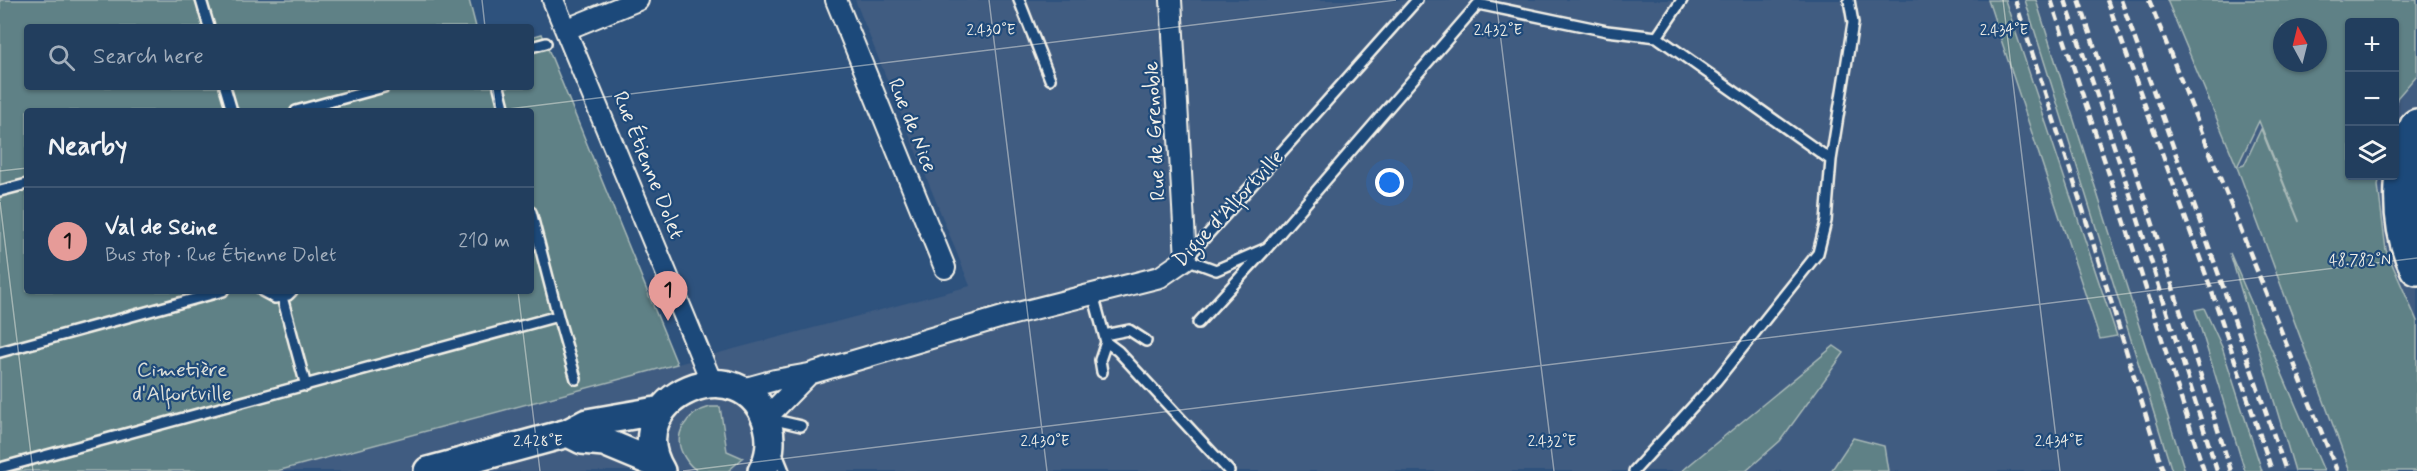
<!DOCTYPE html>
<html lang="en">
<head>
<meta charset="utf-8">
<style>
	body { margin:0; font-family:Mynerve,sans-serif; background:#2a4564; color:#f1f3f6 }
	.controls { position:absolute; right:18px; top:18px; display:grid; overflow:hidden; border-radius:6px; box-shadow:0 2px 4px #0004 }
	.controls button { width:54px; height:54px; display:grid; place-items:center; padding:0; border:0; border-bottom:2px solid #3f5773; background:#223e5e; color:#f1f3f6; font:30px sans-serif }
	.compass { position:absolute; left:2273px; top:18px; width:54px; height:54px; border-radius:50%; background:#223e5e; box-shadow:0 2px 4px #0004; rotate:353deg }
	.you { position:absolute; left:1390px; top:183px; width:21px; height:21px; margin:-15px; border:4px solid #fff; border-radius:50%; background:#1a73e8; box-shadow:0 0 0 9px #1a73e833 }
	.badge { display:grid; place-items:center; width:39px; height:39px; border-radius:50%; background:#e69b98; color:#111; font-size:20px; font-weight:700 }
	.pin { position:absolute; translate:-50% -50px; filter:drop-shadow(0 2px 3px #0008) }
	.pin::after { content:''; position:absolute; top:32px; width:21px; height:18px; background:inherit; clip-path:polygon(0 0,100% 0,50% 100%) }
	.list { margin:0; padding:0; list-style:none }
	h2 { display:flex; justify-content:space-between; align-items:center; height:78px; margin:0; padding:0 24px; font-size:26px }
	h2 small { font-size:20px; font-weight:400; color:#a2aebc }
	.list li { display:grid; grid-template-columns:39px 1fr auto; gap:18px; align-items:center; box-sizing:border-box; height:108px; padding:0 24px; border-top:2px solid #3f5773 }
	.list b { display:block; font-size:22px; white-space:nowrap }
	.list p { margin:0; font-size:20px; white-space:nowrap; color:#a2aebc }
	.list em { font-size:20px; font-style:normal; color:#a2aebc }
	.icon { flex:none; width:33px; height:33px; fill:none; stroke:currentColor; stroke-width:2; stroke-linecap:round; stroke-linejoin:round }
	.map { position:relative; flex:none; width:2417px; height:471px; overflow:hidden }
	.search { position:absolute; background:#223e5e; box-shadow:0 2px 4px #0004; left:24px; top:24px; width:510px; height:66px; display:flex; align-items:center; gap:15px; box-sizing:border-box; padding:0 21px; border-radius:6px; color:#a2aebc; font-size:22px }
	.panel { position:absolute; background:#223e5e; box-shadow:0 2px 4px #0004; left:24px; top:108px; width:510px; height:186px; border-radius:6px }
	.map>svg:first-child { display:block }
	.built { fill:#3f5b81; fill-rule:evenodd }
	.green { fill:#5e8186; stroke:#a9b9b7; stroke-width:1.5; fill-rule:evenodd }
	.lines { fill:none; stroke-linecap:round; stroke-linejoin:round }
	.lane-casing { stroke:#f4f1e8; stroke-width:14 }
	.street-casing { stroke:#f4f1e8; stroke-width:24 }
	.secondary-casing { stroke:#f4f1e8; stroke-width:32 }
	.highway-casing { stroke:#f4f1e8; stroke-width:38 }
	.lane { stroke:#1f4a7a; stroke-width:9 }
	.street { stroke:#1f4a7a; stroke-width:20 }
	.secondary { stroke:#1f4a7a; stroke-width:27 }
	.highway { stroke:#1f4a7a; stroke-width:33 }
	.rail { stroke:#f4f1e8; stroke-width:4.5; stroke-dasharray:9 4.5; stroke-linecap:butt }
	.ticks { fill:none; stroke:#f4f1e8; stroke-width:1.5; stroke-opacity:0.45 }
	.labels { text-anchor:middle; stroke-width:4.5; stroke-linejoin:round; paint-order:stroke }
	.street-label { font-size:21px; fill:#f4f1e8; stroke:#1f4a7a }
	.park-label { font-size:21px; fill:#dee0d9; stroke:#1f4a7a }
	.ticks-label { font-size:15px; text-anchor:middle; fill:#f4f1e8; stroke:#1f4a7a; stroke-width:4.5; stroke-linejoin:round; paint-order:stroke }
</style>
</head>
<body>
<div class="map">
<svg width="2417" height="471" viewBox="0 0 2417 471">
	<rect width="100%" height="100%" fill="#2e527d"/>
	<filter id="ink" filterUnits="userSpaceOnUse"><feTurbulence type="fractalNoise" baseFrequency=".0167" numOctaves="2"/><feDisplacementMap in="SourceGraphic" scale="12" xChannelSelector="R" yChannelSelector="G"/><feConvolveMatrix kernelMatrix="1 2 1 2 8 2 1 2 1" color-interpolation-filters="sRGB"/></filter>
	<g filter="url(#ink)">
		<path class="built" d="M855,0H2417V471H277L970,286ZM2350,22H2394V176H2350ZM2282,27H2318V63H2282Z"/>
		<path class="green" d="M0,0H469L476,27H27V87H531V37L542,34L677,364L277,471H0ZM27,111H531V291H27Z
			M1988,0H2005L2117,336L2100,339Z
			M2025,0H2036L2185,471H2172Z
			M2167,0H2417V75L2397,98L2395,108L2394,22H2350V176H2380L2378,185L2386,250L2417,321V471H2350L2237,167ZM2282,27H2318V63H2282ZM2259,121L2299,221V222L2261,129L2244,165L2237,167Z
			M2230,253L2324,471H2295Z
			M2204,308L2222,347L2262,471H2245L2195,310Z
			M1834,346L1844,353L1780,441L1746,471H1682Z
			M710,407H720L727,451L743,458L728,471C719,471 707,471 699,471C693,469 688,463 685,458C670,435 687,413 710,407Z
			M1853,438L1884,446L1888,471H1831Z"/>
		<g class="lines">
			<defs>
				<path id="lane" d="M201,0L209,27
					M1019,0L1050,79
					M1657,37L1682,0
					M531,47L546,43
					M225,87L232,111
					M499,87L505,111
					M296,111L384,87
					M1831,160L1853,23L1849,0
					M0,191L27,184
					M1267,248L1478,4L1607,31L1657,37L1831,160L1826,221L1818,253L1717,380L1634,471
					M262,291L275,298L288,295L292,291
					M1093,294L1106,342L1118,351L1229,471
					M282,297L306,386
					M558,316L576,379
					M1198,323L1267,248L1216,270L1186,259L1417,0
					M1104,335L1129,330L1146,341
					M0,352L223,291
					M1102,372L1100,360L1106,342
					M771,419L801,426
					M773,454L778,456L784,471
					M0,468L558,316L531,212"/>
				<path id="street" d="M553,0L712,383
					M836,0L945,268
					M567,29L638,0
					M739,390L775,380L809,374L1006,316L1160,277L1186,259L1171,0
					M766,418L809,374"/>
				<path id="secondary" d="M568,433L582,440L604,442L657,464
					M428,471L568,433L587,423L662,410
					M661,471C616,397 746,342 768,426C772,441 770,458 762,471"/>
				<path id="highway" d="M2417,126C2397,167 2396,226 2417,268"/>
			</defs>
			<use href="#lane" class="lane-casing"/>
			<use href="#street" class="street-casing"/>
			<use href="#secondary" class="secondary-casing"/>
			<use href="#highway" class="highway-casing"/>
			<use href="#lane" class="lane"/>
			<use href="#street" class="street"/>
			<use href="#secondary" class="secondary"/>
			<use href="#highway" class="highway"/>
			<path class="rail" d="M2015,0L2083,210L2163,471
				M2051,0L2117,198L2204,471
				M2065,0L2130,194L2217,471
				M2079,0L2142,190L2231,471
				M2107,0L2211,289L2272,471
				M2121,0L2221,281L2286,471
				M2149,0L2337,471"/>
		</g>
	</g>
	<path class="ticks" d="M482,0L485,27M989,0L1047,471M1496,0L1554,471M2003,0L2060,471M493,87L496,111M492,111L1396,0M0,171L27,168M0,202L33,471M518,291L540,471M683,471L2417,258"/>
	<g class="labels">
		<g class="street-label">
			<text transform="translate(913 125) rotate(68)" y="7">Rue de Nice</text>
			<text transform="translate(1154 131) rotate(-93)" y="7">Rue de Grenoble</text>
			<text transform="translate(649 165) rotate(68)" y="7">Rue Étienne Dolet</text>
			<text transform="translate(1228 208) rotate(-47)" y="7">Digue d'Alfortville</text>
		</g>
		<g class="park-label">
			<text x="182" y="376">Cimetière<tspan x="182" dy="24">d'Alfortville</tspan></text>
		</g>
	</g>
	<g class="ticks-label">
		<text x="991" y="35">2.430°E</text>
		<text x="1498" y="35">2.432°E</text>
		<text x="2004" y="35">2.434°E</text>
		<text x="2360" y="265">48.782°N</text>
		<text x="538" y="446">2.428°E</text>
		<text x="1045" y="446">2.430°E</text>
		<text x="1552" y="446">2.432°E</text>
		<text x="2059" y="446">2.434°E</text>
	</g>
</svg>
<div class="controls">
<button>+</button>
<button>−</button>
<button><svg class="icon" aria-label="layers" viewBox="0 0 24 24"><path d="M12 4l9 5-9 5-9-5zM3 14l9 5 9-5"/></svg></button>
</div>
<svg class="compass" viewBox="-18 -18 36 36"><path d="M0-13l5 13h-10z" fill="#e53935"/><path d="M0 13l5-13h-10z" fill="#a2aebc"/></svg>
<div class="you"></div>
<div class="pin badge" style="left:668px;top:321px">1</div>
<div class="search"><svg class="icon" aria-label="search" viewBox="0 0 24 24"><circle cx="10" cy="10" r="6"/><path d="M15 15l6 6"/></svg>Search here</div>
<section class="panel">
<h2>Nearby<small></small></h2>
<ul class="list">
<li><span class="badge">1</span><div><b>Val de Seine</b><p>Bus stop · Rue Étienne Dolet</p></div><em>210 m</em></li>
</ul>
</section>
</div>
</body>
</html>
